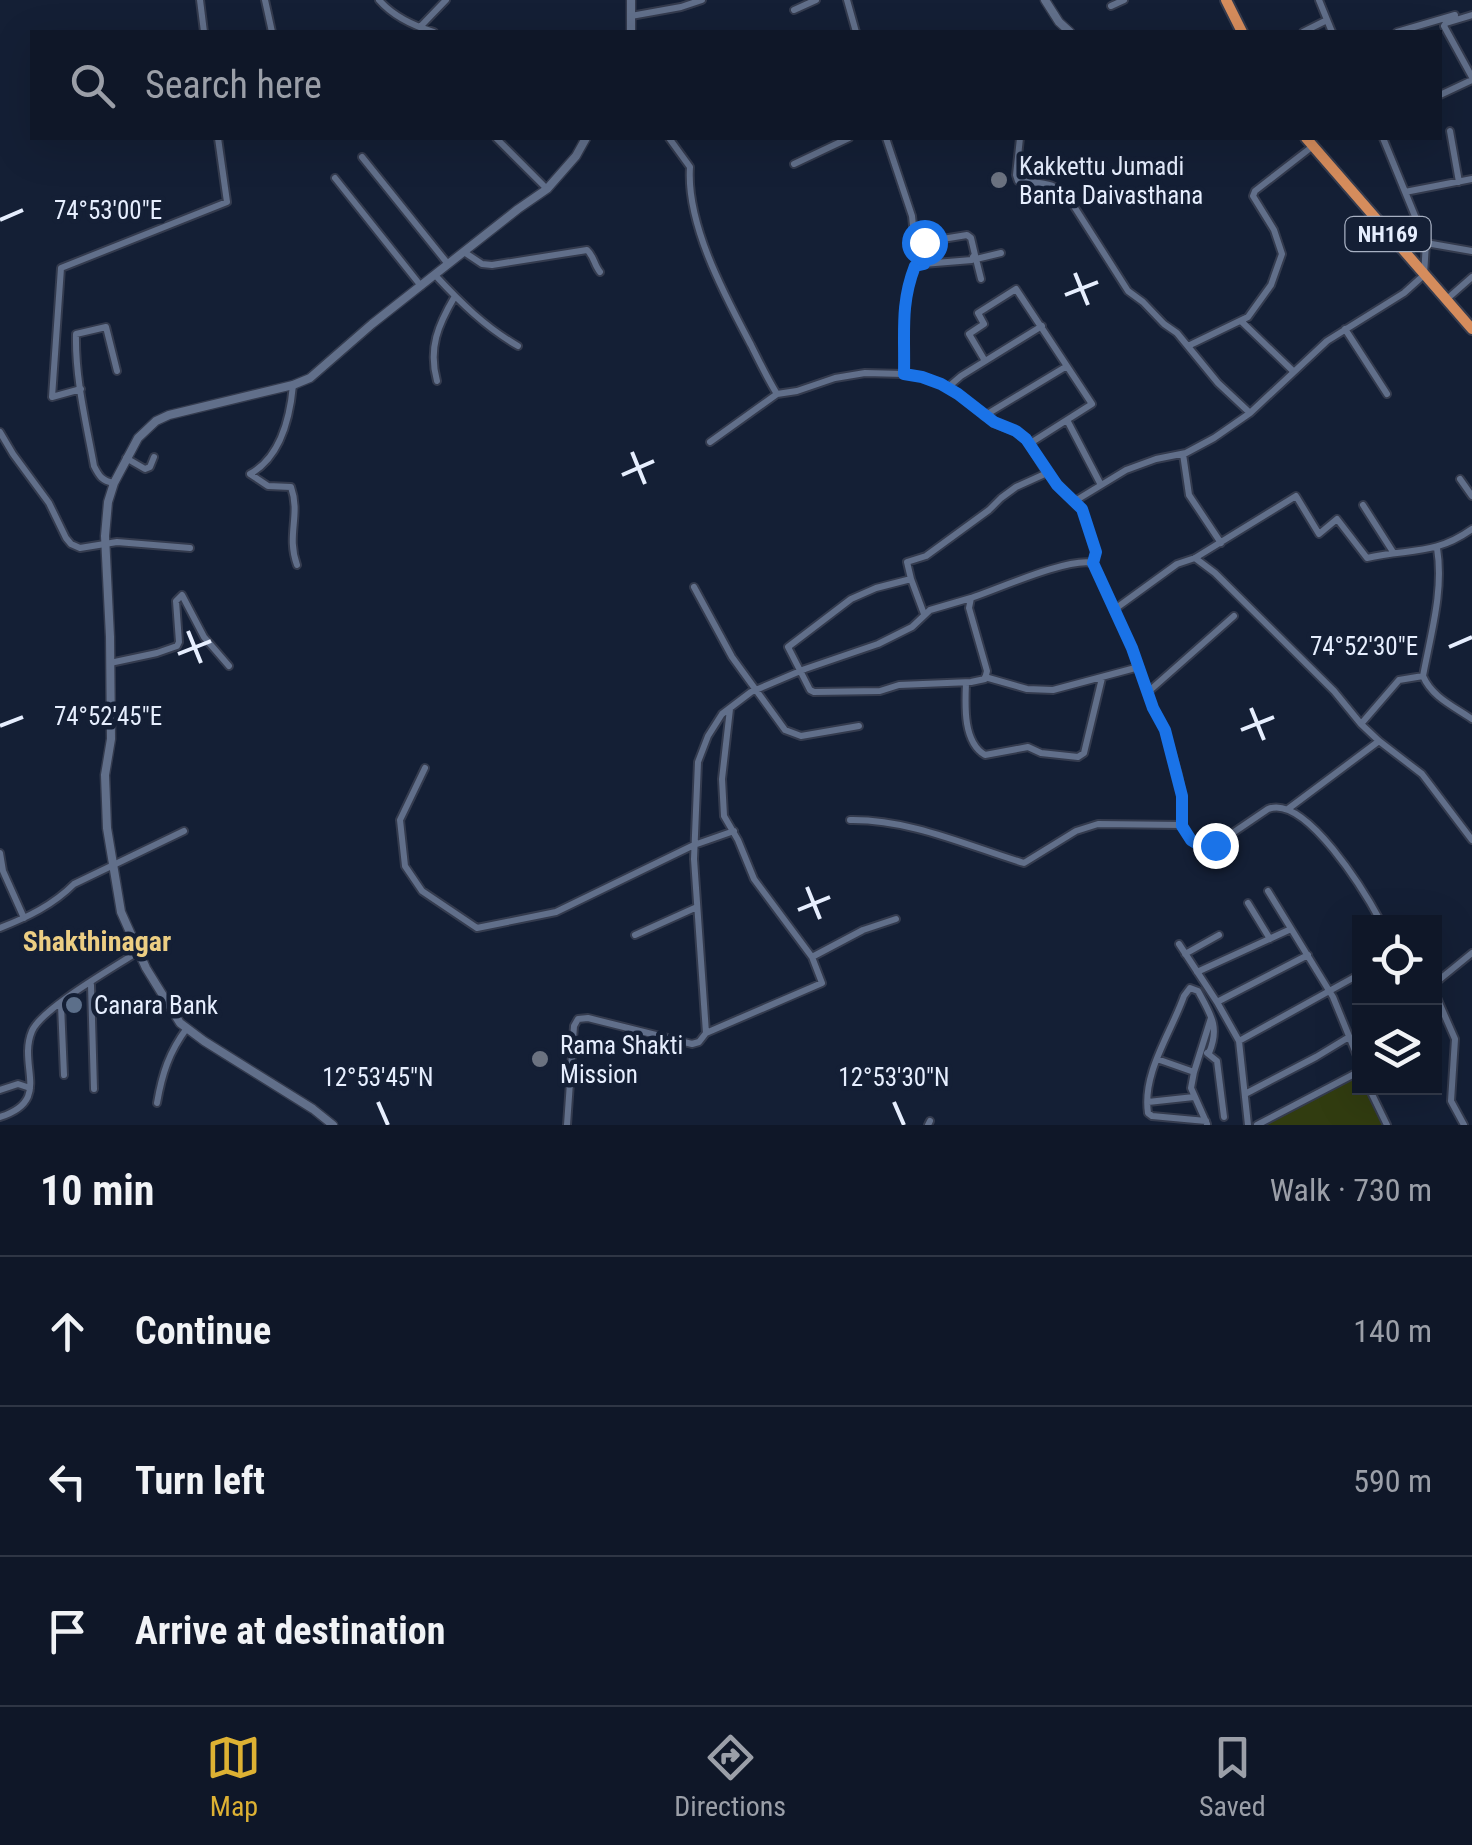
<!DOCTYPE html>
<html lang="en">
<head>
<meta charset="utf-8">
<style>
	body { margin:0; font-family:"Roboto Condensed",sans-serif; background:#1d2434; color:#f1f3f6 }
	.controls { position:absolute; right:30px; bottom:30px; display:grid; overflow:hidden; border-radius:0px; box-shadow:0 10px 40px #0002 }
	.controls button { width:90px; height:90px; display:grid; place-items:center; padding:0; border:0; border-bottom:2px solid #2f3645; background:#0f1728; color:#f1f3f6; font:50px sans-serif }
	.stop { position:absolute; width:30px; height:30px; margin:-22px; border:8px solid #1a73e8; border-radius:50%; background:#fff }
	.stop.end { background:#1a73e8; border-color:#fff; box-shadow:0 2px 10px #0008 }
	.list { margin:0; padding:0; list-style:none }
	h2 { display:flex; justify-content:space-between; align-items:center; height:130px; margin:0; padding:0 40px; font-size:42px }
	h2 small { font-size:32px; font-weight:400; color:#9b9fa8 }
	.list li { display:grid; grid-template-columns:65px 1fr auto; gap:30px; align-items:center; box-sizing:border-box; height:150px; padding:0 40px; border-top:2px solid #2f3645 }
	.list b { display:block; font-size:38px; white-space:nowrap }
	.list em { font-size:32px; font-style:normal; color:#9b9fa8 }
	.icon { flex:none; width:55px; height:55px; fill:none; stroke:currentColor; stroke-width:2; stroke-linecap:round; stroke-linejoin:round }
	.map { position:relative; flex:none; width:1472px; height:1125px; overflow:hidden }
	.search { position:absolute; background:#0f1728; box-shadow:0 10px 40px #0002; left:30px; right:30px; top:30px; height:110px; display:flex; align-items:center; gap:25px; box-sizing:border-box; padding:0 35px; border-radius:0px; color:#9b9fa8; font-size:38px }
	.sheet { height:580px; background:#0f1728 }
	nav { display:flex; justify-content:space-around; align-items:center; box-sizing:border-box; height:140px; border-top:2px solid #2f3645; background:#0f1728; font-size:28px; color:#9b9fa8 }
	nav a { display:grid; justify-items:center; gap:5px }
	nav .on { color:#ddb133 }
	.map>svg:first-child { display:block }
	.green { fill:#313c10 }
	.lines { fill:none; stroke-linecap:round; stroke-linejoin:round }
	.minor-casing { stroke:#343b4e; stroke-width:10 }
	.tertiary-casing { stroke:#343b4e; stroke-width:11 }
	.trunk-casing { stroke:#343b4e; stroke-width:14 }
	.minor { stroke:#616f8a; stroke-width:6 }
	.tertiary { stroke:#616f8a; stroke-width:8 }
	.trunk { stroke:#d58c5c; stroke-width:10 }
	.route { stroke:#1a73e8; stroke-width:12 }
	.ticks { fill:none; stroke:#e6eefe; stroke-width:4 }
	.worship-dot { fill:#6b7280; stroke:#141f35; stroke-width:4 }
	.service-dot { fill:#5c6f8a; stroke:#141f35; stroke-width:4 }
	.labels { text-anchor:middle; stroke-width:9; stroke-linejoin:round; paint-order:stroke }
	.shield { fill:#141f35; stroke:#a7b0c2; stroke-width:2.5 }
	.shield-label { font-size:22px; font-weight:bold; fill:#e6eefe }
	.poi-label { font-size:25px; fill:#e6eefe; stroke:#141f35; text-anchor:start }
	.neighbourhood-label { font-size:28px; font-weight:bold; fill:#ecce83; stroke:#141f35 }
	.ticks-label { font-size:25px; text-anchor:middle; fill:#e6eefe; stroke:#141f35; stroke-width:9; stroke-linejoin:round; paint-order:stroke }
</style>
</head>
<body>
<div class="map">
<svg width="1472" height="1125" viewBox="0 0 1472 1125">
	<rect width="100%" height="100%" fill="#141f35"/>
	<path class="green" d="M1359,1073L1360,1088H1367L1383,1125H1258Z"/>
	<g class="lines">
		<defs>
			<path id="minor" d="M200,0L204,32
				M265,0L272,32
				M379,0C393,16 414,26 434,32
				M847,0L856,32
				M1319,0L1332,32
				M1111,6L1124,0
				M794,10L816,0
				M1472,15L1446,23L1444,26L1472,77
				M631,16L681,7L702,0
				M420,27L446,0
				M1303,32L1327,20
				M1397,32L1455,15
				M1440,95L1472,80
				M1450,131L1459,182
				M496,138L547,189
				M669,138L690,167C686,224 725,296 751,345C759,361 767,378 777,394L797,391L835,378L865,373L904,374L922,377L941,384L958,394L994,423L1015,431L1026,439L1047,473L1082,509L1096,552L1093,563
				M886,138L912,216L914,235L924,242L923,264L915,265C900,302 905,335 904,374
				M1020,138L1016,175L1018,181C1043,184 1053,180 1070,200L1128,291L1143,302L1164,324L1177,333L1218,383L1250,413
				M362,157L448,264
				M794,164L849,138
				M335,178L421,286
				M1405,192L1472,179
				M1426,243L1472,251
				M464,252L482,264L492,265L587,250C594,256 594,265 600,272
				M973,257L976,259L1001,253
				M976,259L981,279
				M923,264L972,260L975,255L971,238L967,235L924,242
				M435,275C461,303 485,327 518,346
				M1447,299L1472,277
				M1241,321L1294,372
				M1345,329L1387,394
				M1188,346L1248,317L1271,285L1282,254L1274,230L1253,196L1255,191L1313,146
				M985,361L969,334L984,324L978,313L1016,289L1092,404L1029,444
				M437,381C428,348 438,325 455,296
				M293,385C290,418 281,457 250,474L268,486L291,487C301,515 286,535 297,565
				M947,388L961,376L1042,326
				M81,389L52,397L61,268L227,202L218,138
				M984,416L1067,366
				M1067,420L1101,485
				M0,432L13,454L49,503L66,538L71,544L80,548L117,542L190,548
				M710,442L777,394
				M1183,454L1189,495L1221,543
				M126,458L145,469L150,467L154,457
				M1460,479L1472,496
				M114,483C102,481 99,476 94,466C86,422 75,378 76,334L106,327L117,371
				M1075,501L1126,470L1156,459L1186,453L1214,438L1250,413L1327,341L1404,293L1424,275L1426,243L1383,138
				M1363,505L1393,552
				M1437,548C1444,590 1431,633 1423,676C1432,697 1453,706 1472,719
				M1195,558L1215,573L1334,691L1361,724L1379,741L1422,774L1472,840
				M911,579L907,562L926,556L989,510L1001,498L1016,487L1047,473
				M694,587L732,657L785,730L801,736L859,726
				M1115,609L1177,564L1195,558L1296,496L1319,534L1337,519L1367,558C1409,548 1434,556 1472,529
				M924,614L911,579L876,588L851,599L788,647L810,690L814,692L880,691L899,685L971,682L985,679L987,671L969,608L971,598C998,589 1069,557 1093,563L1132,648L1153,708L1165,730L1178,775L1182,796V825L1191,840L1201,845H1215L1268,809C1306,794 1366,894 1381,922
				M110,663L157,653L177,646L179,642L176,601L182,595L204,637L229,666
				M985,677L1027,689L1053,690L1139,667
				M966,683C965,706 963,742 985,755L1028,747L1041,753L1078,757L1084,753L1102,678
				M1148,692L1234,616
				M1361,724L1399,680L1423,676
				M425,768L400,820L405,866L422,891L477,928L556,912L694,845L734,831
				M1288,809L1379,741
				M850,820C910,819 968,846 1024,863L1076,831L1098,824L1182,825
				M0,853L3,871L24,918
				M1268,891L1333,997L1360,1063
				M1248,903L1270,939
				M0,928C28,917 53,905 74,884L184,831
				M635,935L697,907
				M1179,944L1217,1002L1239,1041L1248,1125
				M1185,954L1219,935
				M812,957L863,930L896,919
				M1197,972L1291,929
				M1434,984L1472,953
				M91,985L94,1089
				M1434,991L1455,1039L1451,1101L1464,1125
				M1217,1002L1308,955
				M61,1005L64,1075
				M706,1033L822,983L812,957L754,879L738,840L724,816L722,779L730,709
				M1239,1041L1360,974
				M1207,1053L1217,1061L1224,1117
				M1157,1059L1194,1072
				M1369,1088L1387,1125
				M0,1090L18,1084L30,1088
				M1245,1094L1316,1057L1349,1037
				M1148,1102L1194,1097
				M157,1103C162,1074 169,1052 187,1028
				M0,1117C53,1100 17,1067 32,1031C42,1008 115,967 139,951
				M1206,1121L1152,1116L1148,1113C1142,1073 1171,1033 1184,996L1190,988L1198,991C1211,1015 1220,1027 1209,1053
				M1207,1124L1191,1088L1194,1072L1211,1018
				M567,1125L574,1026L578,1019L588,1018L692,1044L699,1042L706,1033L694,859L698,762L708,736L722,714L751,692L805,669L878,644L912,627L930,610L971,598
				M928,1125L930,1121
				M1257,1125L1360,1071"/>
			<path id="tertiary" d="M631,0V32
				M1045,0L1059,22L1070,32
				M333,1125L313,1109L204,1041L180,1023L146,968L121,912L107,828L105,775L111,739L110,637L105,536L108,502L114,483L138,438L156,421L169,415L293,385L310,378L372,324L518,209L547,189L576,156L586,138"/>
			<path id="trunk" d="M1226,0L1242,32
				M1306,138L1472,329"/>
		</defs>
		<use href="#minor" class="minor-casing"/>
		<use href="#tertiary" class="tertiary-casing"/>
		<use href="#trunk" class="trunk-casing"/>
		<use href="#minor" class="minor"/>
		<use href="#tertiary" class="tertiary"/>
		<use href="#trunk" class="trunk"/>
	</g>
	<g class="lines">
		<path class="route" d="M924,242V264L915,266C900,304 905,334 904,374L922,377L941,384L958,394L994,422L1016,431L1026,439L1057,485L1082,509L1096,552L1093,563L1132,648L1153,708L1165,730L1182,796V826L1191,840L1201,846L1215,845"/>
	</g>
	<path class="ticks" d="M0,220L23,210M1075,273L1088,305M1065,295L1098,282M632,452L645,484M622,475L654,461M188,631L201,663M1449,647L1472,637M178,654L211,641M1251,708L1264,740M0,726L23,717M1241,730L1274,717M807,887L820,919M798,910L830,897M378,1102L388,1125M894,1102L904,1125"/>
	<g class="worship-dot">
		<circle cx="999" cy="180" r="10"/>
		<circle cx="540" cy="1059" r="10"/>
	</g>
	<circle class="service-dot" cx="74" cy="1005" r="10"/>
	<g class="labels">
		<rect class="shield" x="1345.5" y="217" width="85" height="34" rx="8"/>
		<g class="shield-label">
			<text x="1388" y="242">NH169</text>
		</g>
		<g class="poi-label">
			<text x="1019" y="175">Kakkettu Jumadi<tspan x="1019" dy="29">Banta Daivasthana</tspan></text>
			<text x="94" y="1014">Canara Bank</text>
			<text x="560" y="1054">Rama Shakti<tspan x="560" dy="29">Mission</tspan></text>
		</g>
		<g class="neighbourhood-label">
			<text x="97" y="951">Shakthinagar</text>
		</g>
	</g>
	<g class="ticks-label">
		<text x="108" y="219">74°53'00"E</text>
		<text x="1364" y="655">74°52'30"E</text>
		<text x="108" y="725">74°52'45"E</text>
		<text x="378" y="1086">12°53'45"N</text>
		<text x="894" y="1086">12°53'30"N</text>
	</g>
</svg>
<div class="controls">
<button><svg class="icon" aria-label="locate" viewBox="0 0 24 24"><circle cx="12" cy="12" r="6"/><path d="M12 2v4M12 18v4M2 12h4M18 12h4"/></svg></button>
<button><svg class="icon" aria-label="layers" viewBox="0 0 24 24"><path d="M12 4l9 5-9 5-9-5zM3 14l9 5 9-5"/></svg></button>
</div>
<div class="stop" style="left:924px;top:242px"></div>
<div class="stop end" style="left:1215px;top:845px"></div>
<div class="search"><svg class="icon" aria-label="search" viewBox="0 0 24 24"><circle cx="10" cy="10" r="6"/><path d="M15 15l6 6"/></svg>Search here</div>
</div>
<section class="sheet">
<h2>10 min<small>Walk · 730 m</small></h2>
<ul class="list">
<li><svg class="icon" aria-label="ahead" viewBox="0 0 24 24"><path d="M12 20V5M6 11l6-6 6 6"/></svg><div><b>Continue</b></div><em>140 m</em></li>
<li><svg class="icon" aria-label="left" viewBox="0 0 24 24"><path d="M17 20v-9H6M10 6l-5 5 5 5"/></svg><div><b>Turn left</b></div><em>590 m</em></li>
<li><svg class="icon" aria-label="arrive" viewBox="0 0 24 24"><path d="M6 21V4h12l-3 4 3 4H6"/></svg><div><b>Arrive at destination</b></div></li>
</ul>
</section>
<nav>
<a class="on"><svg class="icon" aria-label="map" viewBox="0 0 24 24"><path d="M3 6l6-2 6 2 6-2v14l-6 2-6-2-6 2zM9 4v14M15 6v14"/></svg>Map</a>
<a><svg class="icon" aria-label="directions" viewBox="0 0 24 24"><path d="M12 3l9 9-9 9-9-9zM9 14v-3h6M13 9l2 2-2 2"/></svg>Directions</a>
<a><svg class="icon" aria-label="saved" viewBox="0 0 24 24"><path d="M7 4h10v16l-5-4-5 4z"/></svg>Saved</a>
</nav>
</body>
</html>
